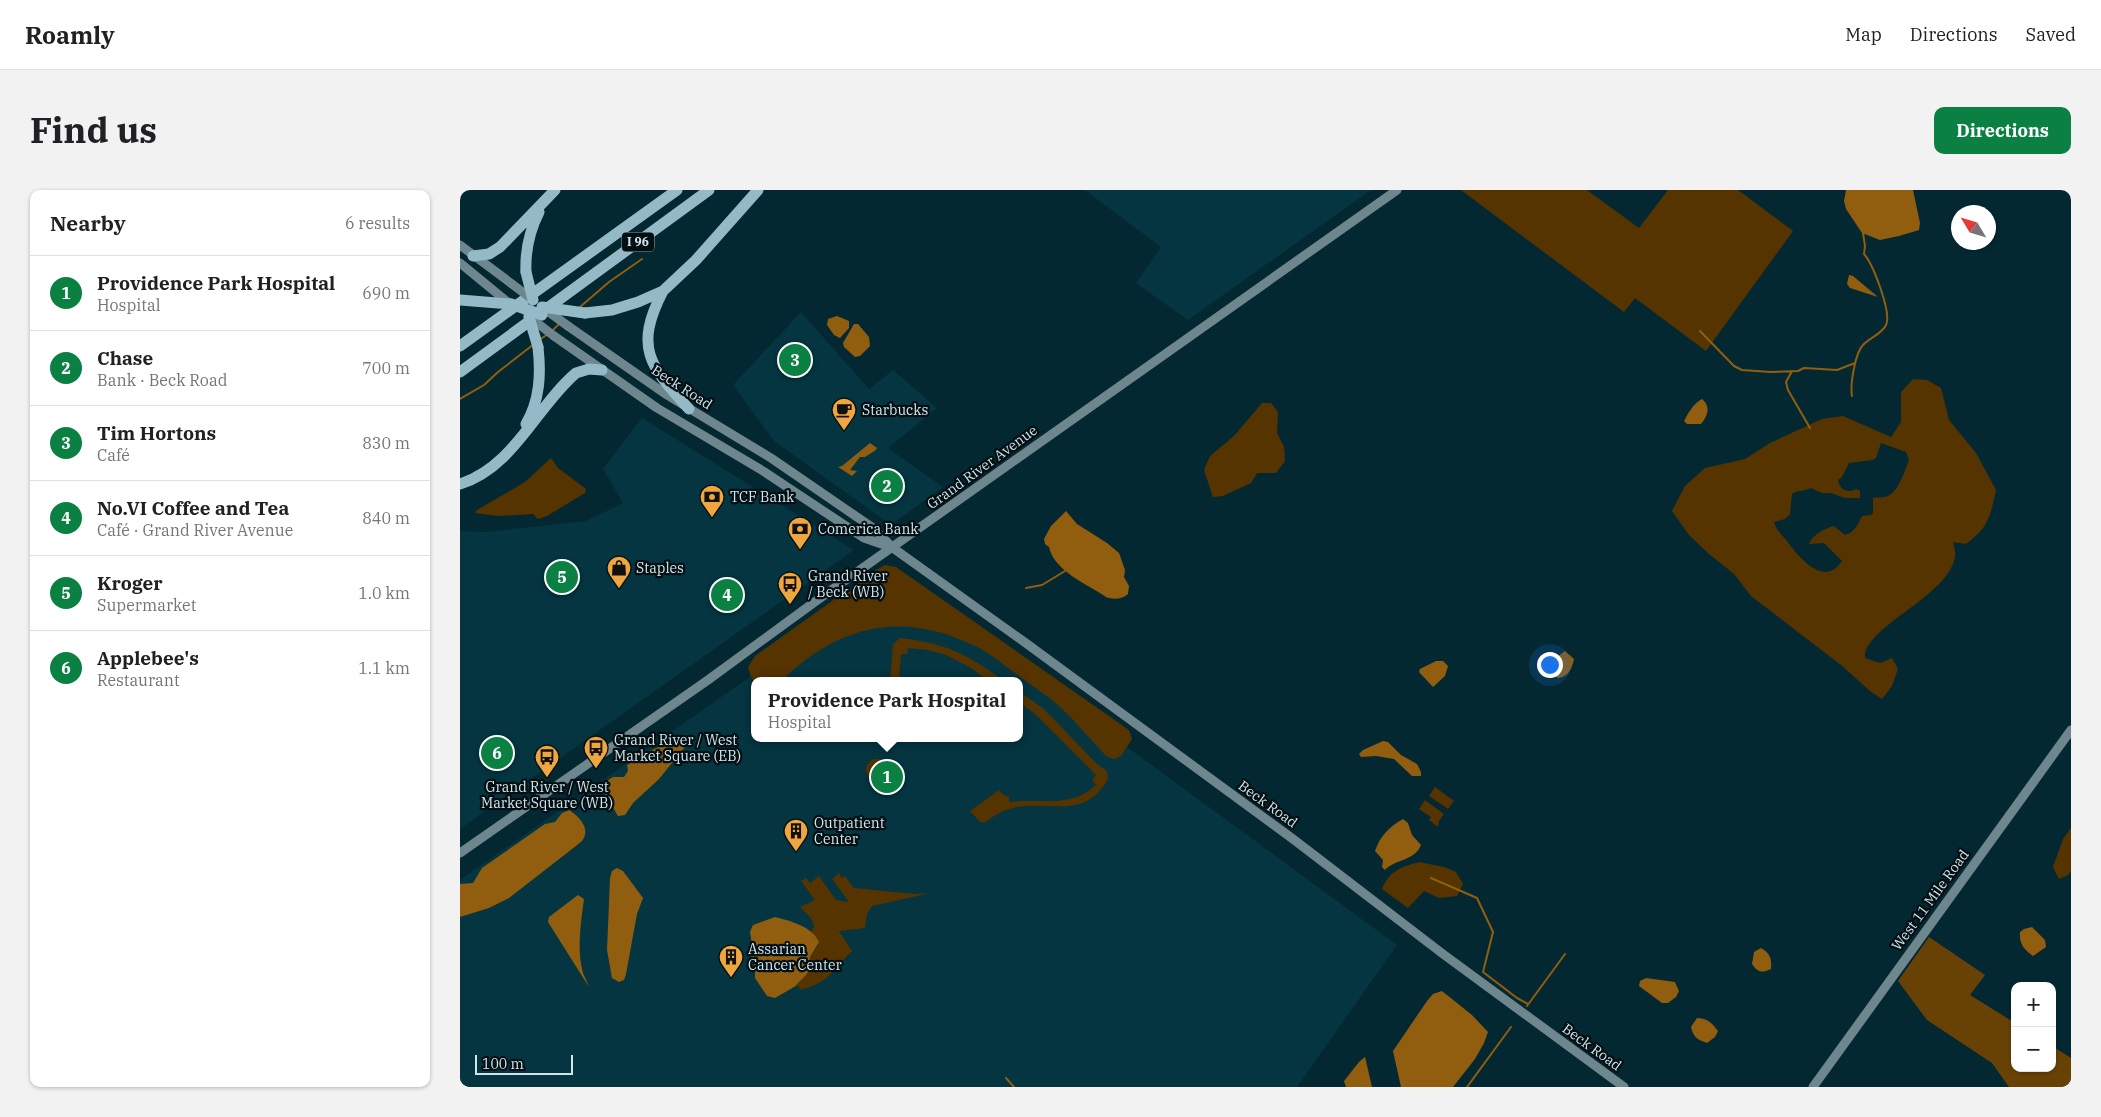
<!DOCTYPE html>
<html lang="en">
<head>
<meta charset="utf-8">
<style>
	body { margin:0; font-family:"IBM Plex Serif",serif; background:#f2f2f2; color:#202124 }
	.controls { position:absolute; right:15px; bottom:15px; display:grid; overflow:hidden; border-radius:10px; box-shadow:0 1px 4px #0004 }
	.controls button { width:45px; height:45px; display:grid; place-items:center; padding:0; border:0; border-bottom:1px solid #e0e0e0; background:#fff; color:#202124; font:25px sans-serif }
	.compass { position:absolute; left:1491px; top:15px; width:45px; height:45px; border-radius:50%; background:#fff; box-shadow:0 1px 4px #0004; rotate:308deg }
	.scale { position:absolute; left:15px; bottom:12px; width:98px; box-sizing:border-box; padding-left:5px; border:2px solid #d2e5ec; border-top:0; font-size:14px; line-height:18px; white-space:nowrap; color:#d2e5ec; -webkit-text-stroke:4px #030f13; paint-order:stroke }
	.you { position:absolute; left:1089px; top:474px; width:18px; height:18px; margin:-12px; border:4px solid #fff; border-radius:50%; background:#1a73e8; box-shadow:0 0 0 8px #1a73e833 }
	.badge { display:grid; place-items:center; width:32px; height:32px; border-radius:50%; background:#0b8043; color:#fff; font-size:16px; font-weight:700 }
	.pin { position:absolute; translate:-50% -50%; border:2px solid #fff; box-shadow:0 1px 5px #0006 }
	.popup { position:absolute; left:291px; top:487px; width:272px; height:65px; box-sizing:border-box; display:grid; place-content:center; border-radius:10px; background:#fff; filter:drop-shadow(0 1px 4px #0005); font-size:16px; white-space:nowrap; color:#757577 }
	.popup b { font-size:19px; color:#202124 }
	.popup::after { content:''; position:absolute; left:50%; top:100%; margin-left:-10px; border:10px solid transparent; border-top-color:#fff }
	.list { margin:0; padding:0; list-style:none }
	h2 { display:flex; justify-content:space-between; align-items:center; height:65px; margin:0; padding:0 20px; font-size:21px }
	h2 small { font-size:16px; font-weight:400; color:#757577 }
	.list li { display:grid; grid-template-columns:32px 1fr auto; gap:15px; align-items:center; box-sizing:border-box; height:75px; padding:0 20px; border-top:1px solid #e0e0e0 }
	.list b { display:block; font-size:19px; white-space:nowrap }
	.list p { margin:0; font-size:16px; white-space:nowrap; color:#757577 }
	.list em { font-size:16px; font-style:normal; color:#757577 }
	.map { position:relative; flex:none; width:1611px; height:897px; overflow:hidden; border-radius:10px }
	header { display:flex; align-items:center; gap:30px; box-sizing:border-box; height:70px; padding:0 25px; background:#fff; border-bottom:1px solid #e0e0e0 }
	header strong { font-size:24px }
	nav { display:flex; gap:28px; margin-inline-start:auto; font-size:18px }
	.intro { display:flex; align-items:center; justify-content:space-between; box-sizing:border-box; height:120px; padding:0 30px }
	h1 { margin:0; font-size:35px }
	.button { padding:12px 22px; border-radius:10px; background:#0b8043; color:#fff; font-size:18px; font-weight:700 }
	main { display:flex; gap:30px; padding:0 30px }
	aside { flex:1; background:#fff; border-radius:10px; box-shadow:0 1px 4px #0004 }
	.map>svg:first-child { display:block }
	.built { fill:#043541; fill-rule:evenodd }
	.green { fill:#553400; fill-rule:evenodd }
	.forest { fill:#684205 }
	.water { fill:#915e0f }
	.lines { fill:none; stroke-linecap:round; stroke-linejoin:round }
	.stream { stroke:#915e0f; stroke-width:2 }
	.secondary { stroke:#6e868e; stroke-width:9 }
	.highway { stroke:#95bac7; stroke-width:11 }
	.secondary-bridge { stroke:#6e868e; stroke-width:9 }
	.highway-bridge { stroke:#95bac7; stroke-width:11 }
	.labels { text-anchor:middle; stroke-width:4.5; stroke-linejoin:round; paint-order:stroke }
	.shield { fill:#030f13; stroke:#94a5ab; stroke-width:1 }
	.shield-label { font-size:12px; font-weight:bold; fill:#d2e5ec }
	.street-label { font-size:14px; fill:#d2e5ec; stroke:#030f13 }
	.poi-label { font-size:14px; fill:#d2e5ec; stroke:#030f13; text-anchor:start }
</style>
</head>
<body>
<header>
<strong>Roamly</strong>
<nav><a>Map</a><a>Directions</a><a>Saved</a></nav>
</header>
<div class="intro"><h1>Find us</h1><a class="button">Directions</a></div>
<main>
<aside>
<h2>Nearby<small>6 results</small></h2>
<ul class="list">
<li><span class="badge">1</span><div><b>Providence Park Hospital</b><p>Hospital</p></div><em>690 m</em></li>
<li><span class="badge">2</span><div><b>Chase</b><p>Bank · Beck Road</p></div><em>700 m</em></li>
<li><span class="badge">3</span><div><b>Tim Hortons</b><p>Café</p></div><em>830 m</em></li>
<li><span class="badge">4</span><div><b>No.VI Coffee and Tea</b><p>Café · Grand River Avenue</p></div><em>840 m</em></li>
<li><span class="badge">5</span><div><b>Kroger</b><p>Supermarket</p></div><em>1.0 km</em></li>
<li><span class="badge">6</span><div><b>Applebee's</b><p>Restaurant</p></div><em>1.1 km</em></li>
</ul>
</aside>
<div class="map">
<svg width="1611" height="897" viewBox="0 0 1611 897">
	<rect width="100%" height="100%" fill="#042832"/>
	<path class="built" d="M625,0H911L728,130L676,93L701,57Z
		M341,122L409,199L433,180L477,218L428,258L483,297L431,335L314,251L273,195Z
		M182,228L394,360L0,639V341L25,342L126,331L163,313L143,279Z
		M434,386L937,755L837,897H0V690ZM294,491H560V548H294Z"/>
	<path class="green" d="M1001,0H1127L1179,38L1208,0H1278L1333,41L1246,161L1175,108L1164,122Z
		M1453,189L1467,190L1481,198L1489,230L1516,263L1536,300C1530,327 1529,337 1506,354L1493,352C1494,356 1496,363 1495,367C1488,407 1403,437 1405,468L1420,473L1432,468L1438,479L1432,496L1422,509L1410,501L1381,475L1291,406L1274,384L1249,364L1229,345L1212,321L1225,296L1245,278L1285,269L1310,253L1362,229L1383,226L1431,247L1441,232V202ZM1421,253L1446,262L1449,270C1445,281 1438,304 1425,307C1421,308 1416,307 1413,308V323L1411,325L1402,326C1398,334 1395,342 1385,345L1374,336C1365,338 1352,345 1349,354L1364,353L1382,371C1364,399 1338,366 1327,351C1322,345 1316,340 1314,332L1325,329L1330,324L1332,304C1337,300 1345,301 1351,298L1362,303H1371L1385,308H1400V301L1396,299C1388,304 1379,299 1378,290L1382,287L1389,273L1412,270L1416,268Z
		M802,213H811L818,222L817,243L824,257L825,271L816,283H797L791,293L763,306L753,307L744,280L750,266L774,246Z
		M91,268L98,278L126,299L125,303L87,326L78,329L73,324L38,326L15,323L17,320L65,292Z
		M425,375L436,377L669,540L672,549L661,566L654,569L646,566C631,550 617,533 601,518C589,506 573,497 559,486C545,476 531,464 515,456C441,420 379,435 321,491H294L291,487L288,477L295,466L414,381Z
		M440,448C486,453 507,464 544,491H529L511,478L486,465L468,460L448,458L447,464H441L439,491H430L433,454Z
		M560,502L584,519L636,573L647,581L648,589C624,632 588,609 553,618C543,620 534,626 525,632H520L510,621L539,600L542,604L549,607V612C581,608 610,619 636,595L632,590L636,585L575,524L560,513Z
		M406 580a11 11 0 1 1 22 0a11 11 0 1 1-22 0Z
		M975,597L994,611L988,619L969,606Z
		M965,610L984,624L979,631L978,637L969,630L971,627L959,619Z
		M1611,638V681L1608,685L1599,689L1593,677L1603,649Z
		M959,672L984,677L996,682L1003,694L997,706L979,708L964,701L948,718L922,699C929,681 941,677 959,672Z
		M379,683L382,688L385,686L394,698L455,704L470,703L412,716L407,724L405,738L379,741L392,761C371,781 371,792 340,800L339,796L334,797L348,782L350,767L358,755L355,746L351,742L354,737L351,728L340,717L355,710L341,691L346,688L350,693L359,686L376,710L389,712L372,689Z"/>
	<path class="forest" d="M1469,747L1525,785L1510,805L1555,833V878H1592V856L1611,868V897H1549L1532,873L1467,830L1438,791Z"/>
	<path class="water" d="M1386,0H1453L1460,33L1459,40L1439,46L1420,50L1402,43L1386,19L1384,11Z
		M1389,85L1393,86L1418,107L1390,98L1387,94Z
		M377,126L389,131V138L380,148L374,145L367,135L368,129Z
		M394,134H398L409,147L410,156L400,166L395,167L384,157L383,153Z
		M1242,209C1251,216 1248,226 1241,234H1227L1224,231C1228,223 1234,213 1242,209Z
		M410,253L417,258L416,260L405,267H400L390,280L397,281L392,286L378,277L382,276Z
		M606,321L617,334L647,353L659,363L665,380L664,387L669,396L668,404C663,409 653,410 646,407C627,394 594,381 589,357L585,354L584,349L591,336Z
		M1105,461L1114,469C1112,479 1108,487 1098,488L1094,485L1093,470Z
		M976,471H983L988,476L985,486L973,497L959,482L960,479Z
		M225,545L229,549V552L199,589L173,613L165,625L158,626L143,601L142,594L153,587H164L168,581L167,575L190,561Z
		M923,551L928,552L941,565L957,574L961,582V586H952L934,569L916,566L901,567L899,564L903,560Z
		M109,620C120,627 132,640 121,652L49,708L29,718L0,727V694L13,693L22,678L85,634L95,632L102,623Z
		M943,629L948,633L952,645L961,655C955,671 935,669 925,680L922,677L923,670L915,661C920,646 929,637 943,629Z
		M157,678L163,681L183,708L177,724L166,784L164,790L159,792L152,788L147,760L150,688L152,681Z
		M118,705L124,709C121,732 117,756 122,779C123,785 127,791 129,797L88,732L89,727Z
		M315,727C330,731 352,736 359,752L350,767L348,782L346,785L334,797L315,808L307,806L295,788V777L291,766L292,754L290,742L293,735Z
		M1572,737L1585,750L1586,757L1573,766C1564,759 1559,754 1560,742L1564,739Z
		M1301,758C1310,763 1312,769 1311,779C1302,783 1298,783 1292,774L1294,762Z
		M1186,788L1215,792L1219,801L1216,807L1208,813H1202L1179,796L1180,791Z
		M982,801L1012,825L1028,842L1024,853L1015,869L993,897H941L933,861L967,811L973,804Z
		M1237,828C1247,828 1252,833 1258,841L1255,847L1247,853C1238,850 1233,847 1231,837Z
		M905,867L912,897H886L884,891L899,872Z"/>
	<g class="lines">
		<path class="stream" d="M120,117L149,92L182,69
			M92,141L99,134
			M1240,141L1274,176L1282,180L1311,182L1338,181L1344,178L1377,180L1395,173
			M79,150L88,144
			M1332,181L1326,192L1328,200L1350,238
			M1392,206C1390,195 1395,163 1403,155C1409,148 1422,144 1426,135C1432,123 1413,74 1404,64L1405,56L1403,43
			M0,209L24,195L38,182L74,154
			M566,398L582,395L605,381
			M971,688L1017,708L1033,742L1023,782L1057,808L1068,814
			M1067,816L1105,764
			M546,888L554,897
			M1007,897L1051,837"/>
		<path class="secondary" d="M0,55L52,94
			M0,73L50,114
			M108,136L207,205L311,268L413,338L433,358L563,451L833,649L983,764L1164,897
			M94,146L197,218L303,281L404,348L430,357
			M0,663L248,490L356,411L937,0
			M1353,897L1611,540"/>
		<path class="highway" d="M13,66L29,64L40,57L95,0
			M66,82C65,60 69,42 79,22
			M203,101C174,157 189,176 229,219
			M0,110L51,114
			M125,123L152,120L178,112L203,101L236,70L298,0
			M0,156L217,0
			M0,182L249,0
			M66,234C80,210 81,184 78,157
			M0,294C54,277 76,217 116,183L129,179L142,180"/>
		<path class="secondary-bridge" d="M52,94L73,110
			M82,117L108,136
			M68,126L94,146"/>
		<path class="highway-bridge" d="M66,82L73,110
			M51,114L82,125
			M82,117L125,123
			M69,127L78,157"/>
	</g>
	<defs>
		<symbol id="cafe-pin" viewBox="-11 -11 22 30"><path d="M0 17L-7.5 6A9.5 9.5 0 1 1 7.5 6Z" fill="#f0a63f" stroke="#030f13"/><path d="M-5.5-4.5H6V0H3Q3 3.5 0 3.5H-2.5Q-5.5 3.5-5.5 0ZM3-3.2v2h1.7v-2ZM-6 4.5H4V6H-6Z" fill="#111"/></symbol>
		<symbol id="bank-pin" viewBox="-11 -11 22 30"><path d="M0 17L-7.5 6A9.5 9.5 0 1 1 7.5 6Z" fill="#f0a63f" stroke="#030f13"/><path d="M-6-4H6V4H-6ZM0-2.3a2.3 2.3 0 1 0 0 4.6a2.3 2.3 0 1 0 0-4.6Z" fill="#111"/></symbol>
		<symbol id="shop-pin" viewBox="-11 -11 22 30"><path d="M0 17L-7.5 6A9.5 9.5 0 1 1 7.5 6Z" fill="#f0a63f" stroke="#030f13"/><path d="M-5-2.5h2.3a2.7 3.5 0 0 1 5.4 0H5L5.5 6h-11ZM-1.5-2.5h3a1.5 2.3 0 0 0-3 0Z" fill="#111"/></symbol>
		<symbol id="bus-pin" viewBox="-11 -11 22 30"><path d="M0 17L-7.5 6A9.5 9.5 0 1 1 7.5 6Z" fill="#f0a63f" stroke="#030f13"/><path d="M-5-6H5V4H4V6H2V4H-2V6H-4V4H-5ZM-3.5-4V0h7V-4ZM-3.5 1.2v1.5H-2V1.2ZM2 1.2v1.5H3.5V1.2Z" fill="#111"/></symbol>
		<symbol id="building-pin" viewBox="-11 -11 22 30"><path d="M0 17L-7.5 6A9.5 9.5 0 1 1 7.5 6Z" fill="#f0a63f" stroke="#030f13"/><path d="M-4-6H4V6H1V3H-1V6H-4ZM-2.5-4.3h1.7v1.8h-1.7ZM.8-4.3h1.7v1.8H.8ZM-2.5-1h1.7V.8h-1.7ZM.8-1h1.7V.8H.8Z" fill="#111"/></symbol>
	</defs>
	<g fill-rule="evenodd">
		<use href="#cafe-pin" x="370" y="206" width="28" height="38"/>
		<use href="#bank-pin" x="238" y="293" width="28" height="38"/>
		<use href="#bank-pin" x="326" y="325" width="28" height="38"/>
		<use href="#shop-pin" x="145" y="364" width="28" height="38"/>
		<use href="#bus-pin" x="316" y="380" width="28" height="38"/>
		<use href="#bus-pin" x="122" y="544" width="28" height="38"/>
		<use href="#bus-pin" x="73" y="553" width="28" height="38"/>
		<use href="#building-pin" x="322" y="627" width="28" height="38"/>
		<use href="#building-pin" x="257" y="753" width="28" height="38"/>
	</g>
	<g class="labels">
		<rect class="shield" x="162" y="42.5" width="32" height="19" rx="4"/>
		<g class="shield-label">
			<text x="178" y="56">I 96</text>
		</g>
		<g class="street-label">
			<text transform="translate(222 197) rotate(33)" y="5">Beck Road</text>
			<text transform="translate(522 277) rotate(-36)" y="5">Grand River Avenue</text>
			<text transform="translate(808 614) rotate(36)" y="5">Beck Road</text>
			<text transform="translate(1470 710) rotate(-54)" y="5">West 11 Mile Road</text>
			<text transform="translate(1132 857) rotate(36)" y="5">Beck Road</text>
		</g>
		<g class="poi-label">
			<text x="402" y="225">Starbucks</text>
			<text x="270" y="312">TCF Bank</text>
			<text x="358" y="344">Comerica Bank</text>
			<text x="176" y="383">Staples</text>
			<text x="348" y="391">Grand River<tspan x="348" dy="16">/ Beck (WB)</tspan></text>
			<text x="154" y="555">Grand River / West<tspan x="154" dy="16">Market Square (EB)</tspan></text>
			<text x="87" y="602" text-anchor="middle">Grand River / West<tspan x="87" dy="16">Market Square (WB)</tspan></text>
			<text x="354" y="638">Outpatient<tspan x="354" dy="16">Center</tspan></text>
			<text x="288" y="764">Assarian<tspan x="288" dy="16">Cancer Center</tspan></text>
		</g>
	</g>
</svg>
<div class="controls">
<button>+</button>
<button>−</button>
</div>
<svg class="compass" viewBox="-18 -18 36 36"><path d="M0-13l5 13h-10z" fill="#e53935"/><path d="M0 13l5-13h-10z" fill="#757577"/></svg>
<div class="scale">100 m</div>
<div class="you"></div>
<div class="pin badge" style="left:427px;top:587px">1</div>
<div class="popup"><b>Providence Park Hospital</b>Hospital</div>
<div class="pin badge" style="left:427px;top:296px">2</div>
<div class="pin badge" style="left:335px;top:170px">3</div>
<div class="pin badge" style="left:267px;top:405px">4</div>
<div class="pin badge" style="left:102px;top:387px">5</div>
<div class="pin badge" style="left:37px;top:563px">6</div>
</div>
</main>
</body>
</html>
